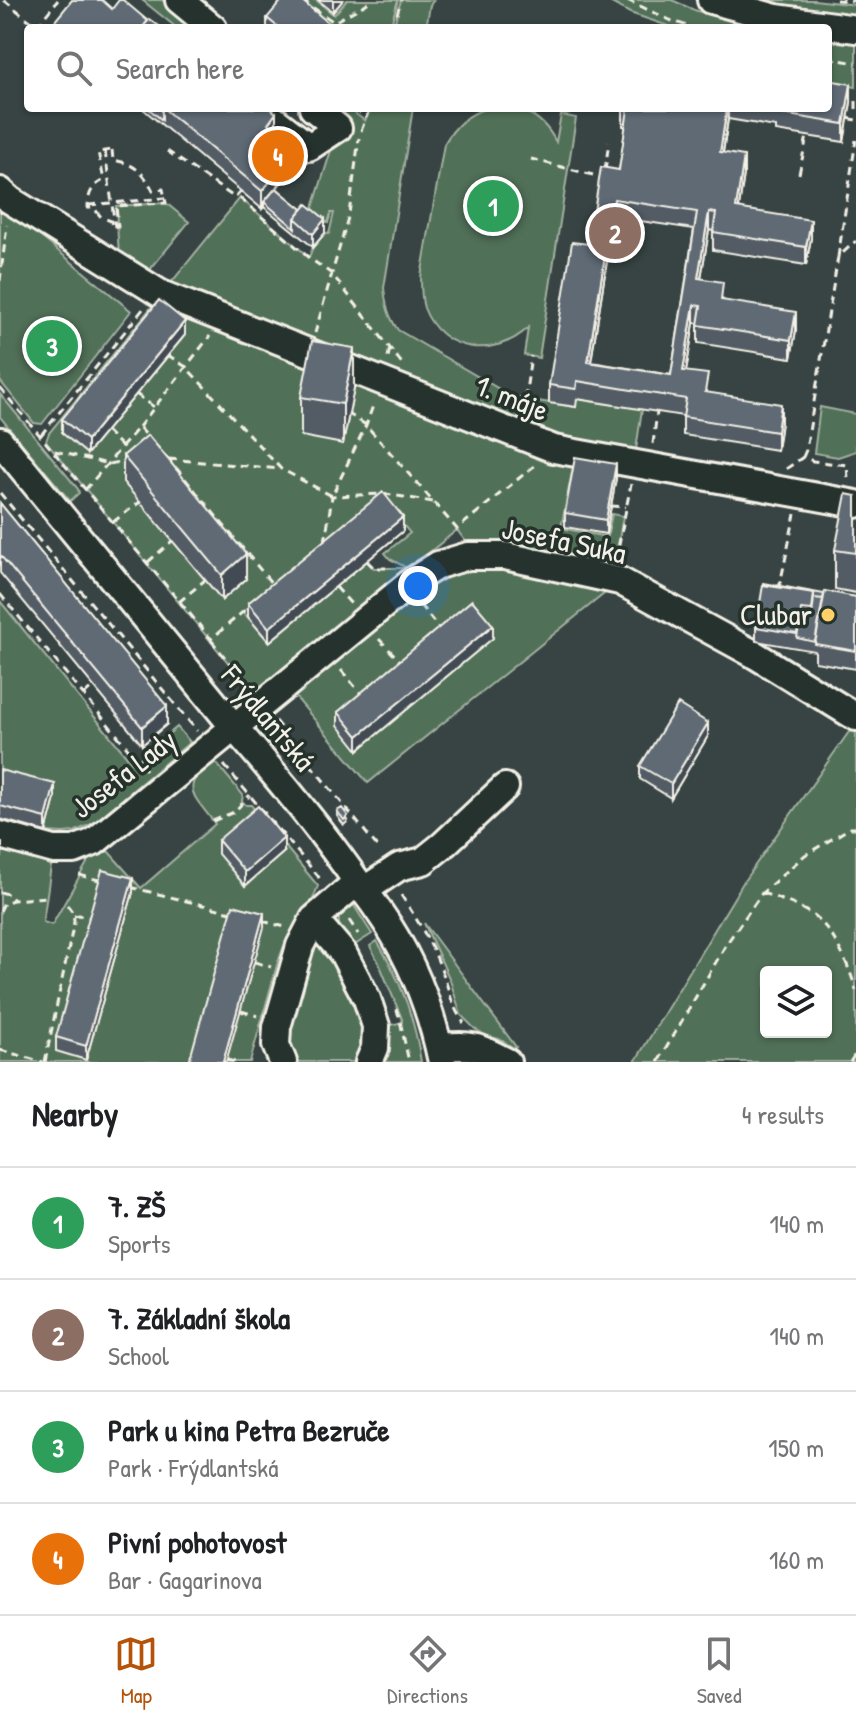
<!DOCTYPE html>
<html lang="en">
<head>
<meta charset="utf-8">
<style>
	body { margin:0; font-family:"Patrick Hand",sans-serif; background:#f2f2f2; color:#202124 }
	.controls { position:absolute; right:24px; bottom:24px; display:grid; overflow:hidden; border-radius:8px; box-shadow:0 2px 6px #0004 }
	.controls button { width:72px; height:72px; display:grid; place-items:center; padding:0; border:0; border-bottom:2px solid #e0e0e0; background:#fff; color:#202124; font:40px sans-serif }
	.you { position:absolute; left:418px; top:586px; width:28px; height:28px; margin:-20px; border:6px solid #fff; border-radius:50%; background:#1a73e8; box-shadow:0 0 0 12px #1a73e833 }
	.badge { display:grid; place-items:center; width:52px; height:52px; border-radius:50%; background:#b45309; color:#fff; font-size:26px; font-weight:700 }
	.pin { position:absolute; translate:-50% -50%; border:4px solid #fff; box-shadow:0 2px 8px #0006 }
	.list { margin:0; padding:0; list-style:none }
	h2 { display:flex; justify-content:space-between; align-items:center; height:104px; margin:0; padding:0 32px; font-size:34px }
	h2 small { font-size:26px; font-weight:400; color:#757577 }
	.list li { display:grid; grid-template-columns:52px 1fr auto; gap:24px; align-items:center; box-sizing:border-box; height:112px; padding:0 32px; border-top:2px solid #e0e0e0 }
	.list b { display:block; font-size:30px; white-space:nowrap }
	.list p { margin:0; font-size:26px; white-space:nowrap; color:#757577 }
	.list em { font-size:26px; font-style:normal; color:#757577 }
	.icon { flex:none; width:44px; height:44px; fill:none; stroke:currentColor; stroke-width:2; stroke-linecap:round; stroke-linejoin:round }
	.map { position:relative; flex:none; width:856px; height:1062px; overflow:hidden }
	.search { position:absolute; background:#fff; box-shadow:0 2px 6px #0004; left:24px; right:24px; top:24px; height:88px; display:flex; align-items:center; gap:20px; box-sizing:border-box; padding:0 28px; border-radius:8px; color:#757577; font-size:30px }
	.sheet { height:552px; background:#fff }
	nav { display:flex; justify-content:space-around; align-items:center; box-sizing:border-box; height:112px; border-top:2px solid #e0e0e0; background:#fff; font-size:22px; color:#757577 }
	nav a { display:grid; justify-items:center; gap:4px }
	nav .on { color:#b45309 }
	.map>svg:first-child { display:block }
	.green { fill:#517059; stroke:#a2b0a0; stroke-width:2; fill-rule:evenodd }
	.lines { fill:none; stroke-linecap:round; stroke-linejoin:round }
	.minor-casing { stroke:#f4f1e8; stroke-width:32 }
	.path { stroke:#f4f1e8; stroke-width:3; stroke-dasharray:8 6; stroke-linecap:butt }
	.minor { stroke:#26332d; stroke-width:26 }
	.wall { fill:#525c65; stroke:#f4f1e8; stroke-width:2; fill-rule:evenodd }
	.shaded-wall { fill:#424b52; stroke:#f4f1e8; stroke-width:2 }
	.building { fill:#5f6b75; stroke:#f4f1e8; stroke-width:2; fill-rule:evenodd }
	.poi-dot { fill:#ffd166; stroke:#26332d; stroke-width:3 }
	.labels { text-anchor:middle; stroke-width:7; stroke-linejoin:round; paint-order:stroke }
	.street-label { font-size:30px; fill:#f4f1e8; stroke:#26332d }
	.poi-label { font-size:30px; fill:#f4f1e8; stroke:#26332d; text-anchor:end }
</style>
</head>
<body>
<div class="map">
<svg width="856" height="1062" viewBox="0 0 856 1062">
	<rect width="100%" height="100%" fill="#374443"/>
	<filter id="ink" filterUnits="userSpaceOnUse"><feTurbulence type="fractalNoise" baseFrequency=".0125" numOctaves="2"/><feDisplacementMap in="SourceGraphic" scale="16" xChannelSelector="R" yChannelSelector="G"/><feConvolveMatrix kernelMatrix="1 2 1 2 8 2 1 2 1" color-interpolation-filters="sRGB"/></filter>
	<g filter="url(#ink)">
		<path class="green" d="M142,0H162L195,28H177Z
			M288,0H316L334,15L347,0H398L390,28H322Z
			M401,0H434L430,5L426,28H393Z
			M606,0H672L694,10L757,28H674L630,13Z
			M737,0H814L856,5V17Z
			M828,41L856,44V87L828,82Z
			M327,108H348L365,121L370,108H413L384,288C386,305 388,316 398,330L513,397L575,407L577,399L642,409L632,477L573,467L561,528L607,537L612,514L623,516L615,564L531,551L469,546L457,530L254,694L46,441L49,433L240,198L309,257L313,247L325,233L329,234L334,213H331L328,223L312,211L338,128ZM384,502L410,533L385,553L390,559L407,568H374L367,561L269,641L243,612L325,543Z
			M487,108C520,108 539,110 556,142L561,115L576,118L539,358L524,355L528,328C495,359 441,353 424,308C421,298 421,287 421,277L444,144C455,126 466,115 487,108Z
			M0,203L131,311L42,424L34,423L0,381Z
			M166,203L189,222L144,277L119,256L116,206Z
			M0,394L78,489L79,493L70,501L0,417Z
			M820,407L856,414V451L838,457L814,453Z
			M467,570L536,572L609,590L368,783L292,693L420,589Z
			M0,601L133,764L177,727L190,742L94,823L74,832L63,833L46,832L55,799L0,783Z
			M851,729L856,732V1062H635L744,881ZM766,972H826V1032H766Z
			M212,758L243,795L242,801L246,805H251L318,886L311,904L295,924L285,943L277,965L250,1062H0V845L48,859L51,866L43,922L52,925L92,854L102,851L109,852L141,888L215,824C193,793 179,790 212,758Z
			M346,904H353L372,934L350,948C341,933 332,919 346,904Z
			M424,923L516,1047L514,1048L499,1039L487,1036L475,1029L461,1015L450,980Z
			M377,941C400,978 415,1019 421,1062H379L385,1027L402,1022V1019L379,963L370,946Z
			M315,943L325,944L369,1031L358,1062H295L284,1029L300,968Z"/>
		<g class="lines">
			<defs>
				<path id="minor" d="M179,0L213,28
					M711,0L776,18L856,29
					M259,108L309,147L338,128L313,108
					M0,191L10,200L161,294L554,449L856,504
					M0,441L233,726C274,773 313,820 349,870C358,884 369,896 378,910C410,955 431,1008 442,1062
					M0,835L54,850H74L94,842L414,580L438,565L468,556H505L620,581L752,653L856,717
					M363,891L399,867L423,861L443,845L505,787
					M314,919L343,953L367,999L376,1026L375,1048L369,1062
					M439,1047C474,1045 476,1045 507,1062
					M283,1062L276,1045L277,1027L300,946L314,919L357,882"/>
			</defs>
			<use href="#minor" class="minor-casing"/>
			<path class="path" d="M4,0L39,28
				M302,0L334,22L373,0
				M627,0L672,21L694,28
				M836,0L856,1
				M37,26L58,0
				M393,28L401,0
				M828,58L856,63
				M856,101V112
				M354,108L366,118
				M848,118L856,120
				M361,131L370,108
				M112,150L113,160C133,163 144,172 153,191L163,189L166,203L116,206L118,227H112L111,221L101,217L94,208H88C88,195 91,186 104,180L98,152Z
				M105,151L115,227
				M167,151L235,198L241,191
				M531,159L601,177
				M605,170L609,142
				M799,174L807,136
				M289,175L296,166
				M240,198L309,258L332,274L404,366
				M89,205L165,198
				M838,257L856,140
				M0,281L7,225
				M315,333L349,214L359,138
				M168,355L186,367L281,469L332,496L366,425L374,403
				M388,357L390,348
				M0,388L211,639L251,605
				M136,394L154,407
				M347,413L366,425L457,529L534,466
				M523,413L531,356
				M139,427L210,336
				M106,431L122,447
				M41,435L144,308
				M653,444L657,412
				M157,447L177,469L273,585
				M55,451L108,464L126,461
				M803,457L806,450L838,257L856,241
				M169,459L281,469
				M786,469L803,457L813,461L847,465L848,479
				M85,490L139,427L149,438
				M0,493L197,731
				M611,506L626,507
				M113,522L140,502
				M325,542L332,496L386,494L433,502
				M616,559L631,484
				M367,561L374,568H392
				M148,562L172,541
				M336,587L352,605
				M779,589L795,514
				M0,594L146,770
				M179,602L205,580
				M420,605L440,630
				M379,639L401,662
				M211,640L249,687
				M341,670L362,695
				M84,695L94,686
				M275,721L381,851
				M224,765L318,876L321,882
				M213,821L234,812L250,795
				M79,875L99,880
				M130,887L235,913
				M0,892L11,895L13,899
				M762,893C780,899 807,908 821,922C836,937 851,970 856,991
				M401,895C416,918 430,940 440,966C448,984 451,1007 464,1023
				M0,911L4,903L13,900L46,897
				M74,916L79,915L92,918
				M349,920L358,934
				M262,921L285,927
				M255,962L271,967
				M396,1009L399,1016L409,1062
				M241,1011L258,1016
				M0,1050L43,1062
				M227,1060L235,1062
				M45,1062L74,922C74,913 71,909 65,903
				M658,1062L727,943L762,893L805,855L850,828H856
				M850,1062L856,1053"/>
			<use href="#minor" class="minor"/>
		</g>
		<path class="wall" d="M318,0H343L333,12Z
			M267,18L335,28H267Z
			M851,102L844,142L776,131V127L728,119L723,153L744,174L739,208L811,238L806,265L713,250V231L709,230L701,278L723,300L796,330L791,358L698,343V323H694L686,371L708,393L781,422L777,450L683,435V416L577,399L576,407L549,403V385L589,244L619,170L626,127L623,126V108H828ZM614,217L694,229L671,375L591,362Z
			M142,108H270L276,127L304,158L298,166L296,164L277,188L325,233L313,247L264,207L262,209Z
			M185,335L87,454L62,433V419Z
			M354,388L343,444L301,436V397Z
			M123,456L246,579L222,600L123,482Z
			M616,478L606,534L565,527V513Z
			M856,496V593L835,589V550Z
			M0,503L167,724L142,745L0,573Z
			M403,531L269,642L248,617V603Z
			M824,594L856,597V669L815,662V651L756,641V627Z
			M493,638L358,750L338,725V712Z
			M708,736L671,798L640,779V766Z
			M0,770L55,798L46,832L0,819Z
			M337,811L348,821L344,825L337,816Z
			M218,840L284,852L245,886L218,854Z
			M133,892L86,1060L56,1051V1037Z"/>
		<path class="shaded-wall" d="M333,0H343L333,12Z
			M851,84V102L844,142V124Z
			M727,108H728V119L720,170V152Z
			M276,113V131L268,124Z
			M296,146V164L264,202V207L262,209V191L274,173Z
			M304,149V158L298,166V157Z
			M744,156V174L736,226V208Z
			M614,199V217L588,380V362Z
			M709,212V230L698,296V278Z
			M325,219V233L313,247V234Z
			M811,220V238L806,265V247Z
			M694,305V323L683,389V371Z
			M796,312V330L791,358V340Z
			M185,321V335L87,454V440Z
			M354,348V388L343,444V404Z
			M781,404V422L777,450V432Z
			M616,464V478L606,534V520Z
			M403,517V531L269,642V628Z
			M246,554V579L222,600V575Z
			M493,625V638L358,750V736Z
			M167,706V724L142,745V727Z
			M708,723V736L671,798V784Z
			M55,784V798L46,832V818Z
			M284,838V852L245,886V872Z
			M2,842V856L0,863V849Z
			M133,878V892L86,1060V1046Z
			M264,913V927L226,1062H223Z"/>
		<path class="building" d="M72,0H102L112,9L119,0H123L148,21L142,28H52L50,27Z
			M282,0H301L335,28H279L267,18Z
			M149,19L162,28H142Z
			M828,80L851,84L844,124L776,113L777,109L770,108H828Z
			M148,108H162V120Z
			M163,108H270L276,113L268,124L296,146L274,173L276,175L262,191Z
			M623,108H727L720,152L744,156L736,208L811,220L806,247L713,232L716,213L709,212L698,278L723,282L721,300L796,312L791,340L698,325L701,306L694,305L683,371L708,374L705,392L781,404L777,432L683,417L686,399L577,381L576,389L549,385L572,242L589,244L601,167L619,170L628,109ZM614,199L697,212L671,375L588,362Z
			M274,125L304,149L298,157L296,155V146L272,127Z
			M276,188L302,209L295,218V228L264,202Z
			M307,204L325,219L313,234L295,218Z
			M159,300L185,321L87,440L62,419Z
			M312,341L354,348L343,404L301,397Z
			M148,435L246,554L222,575L123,456Z
			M575,457L616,464L606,520L565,513Z
			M383,492L403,517L269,628L248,603Z
			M846,494L856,496V553L835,550Z
			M0,503L167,706L142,727L0,555Z
			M764,583L824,594L823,599L814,598V593L764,585Z
			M763,585L814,593L812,610L801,609L797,634L756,627Z
			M825,591L856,597V651L815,644Z
			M814,598L823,599L815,642L797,638L801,613L812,615Z
			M472,600L493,625L358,736L338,712Z
			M678,704L708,723L671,784L640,766Z
			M0,770L55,784L46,818L0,806Z
			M258,806L284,838L245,872L218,840Z
			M342,808L348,816L344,820L337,811Z
			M102,870L133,878L86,1046L56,1037Z
			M233,905L264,913L223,1062H189Z"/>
	</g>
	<circle class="poi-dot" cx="828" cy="615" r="8"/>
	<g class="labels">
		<g class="street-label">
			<text transform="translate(512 398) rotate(22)" y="10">1. máje</text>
			<text transform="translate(564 541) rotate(12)" y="10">Josefa Suka</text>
			<text transform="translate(268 718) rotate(50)" y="10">Frýdlantská</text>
			<text transform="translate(124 774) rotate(-38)" y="10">Josefa Lady</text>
		</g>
		<g class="poi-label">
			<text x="812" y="625">Clubar</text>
		</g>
	</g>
</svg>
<div class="controls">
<button><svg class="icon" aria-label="layers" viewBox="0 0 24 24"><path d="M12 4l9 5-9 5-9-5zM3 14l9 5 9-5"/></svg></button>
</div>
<div class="you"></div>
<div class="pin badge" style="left:493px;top:206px;background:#2e9e5b">1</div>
<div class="pin badge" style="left:615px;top:233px;background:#8d6e63">2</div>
<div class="pin badge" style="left:52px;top:346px;background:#2e9e5b">3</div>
<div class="pin badge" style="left:278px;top:156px;background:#e8710a">4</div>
<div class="search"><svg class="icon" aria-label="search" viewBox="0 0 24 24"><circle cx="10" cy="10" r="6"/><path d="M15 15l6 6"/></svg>Search here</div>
</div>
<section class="sheet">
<h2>Nearby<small>4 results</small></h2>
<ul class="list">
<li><span class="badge" style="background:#2e9e5b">1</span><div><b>7. ZŠ</b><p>Sports</p></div><em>140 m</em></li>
<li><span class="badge" style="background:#8d6e63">2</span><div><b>7. Základní škola</b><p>School</p></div><em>140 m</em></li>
<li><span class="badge" style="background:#2e9e5b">3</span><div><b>Park u kina Petra Bezruče</b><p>Park · Frýdlantská</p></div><em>150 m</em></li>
<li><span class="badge" style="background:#e8710a">4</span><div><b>Pivní pohotovost</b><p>Bar · Gagarinova</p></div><em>160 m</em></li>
</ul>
</section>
<nav>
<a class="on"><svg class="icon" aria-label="map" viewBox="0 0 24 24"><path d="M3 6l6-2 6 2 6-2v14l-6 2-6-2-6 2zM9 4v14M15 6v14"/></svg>Map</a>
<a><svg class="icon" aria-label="directions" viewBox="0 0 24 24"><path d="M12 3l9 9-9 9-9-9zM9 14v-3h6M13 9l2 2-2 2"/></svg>Directions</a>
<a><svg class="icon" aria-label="saved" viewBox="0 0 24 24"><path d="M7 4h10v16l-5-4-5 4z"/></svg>Saved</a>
</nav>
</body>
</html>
